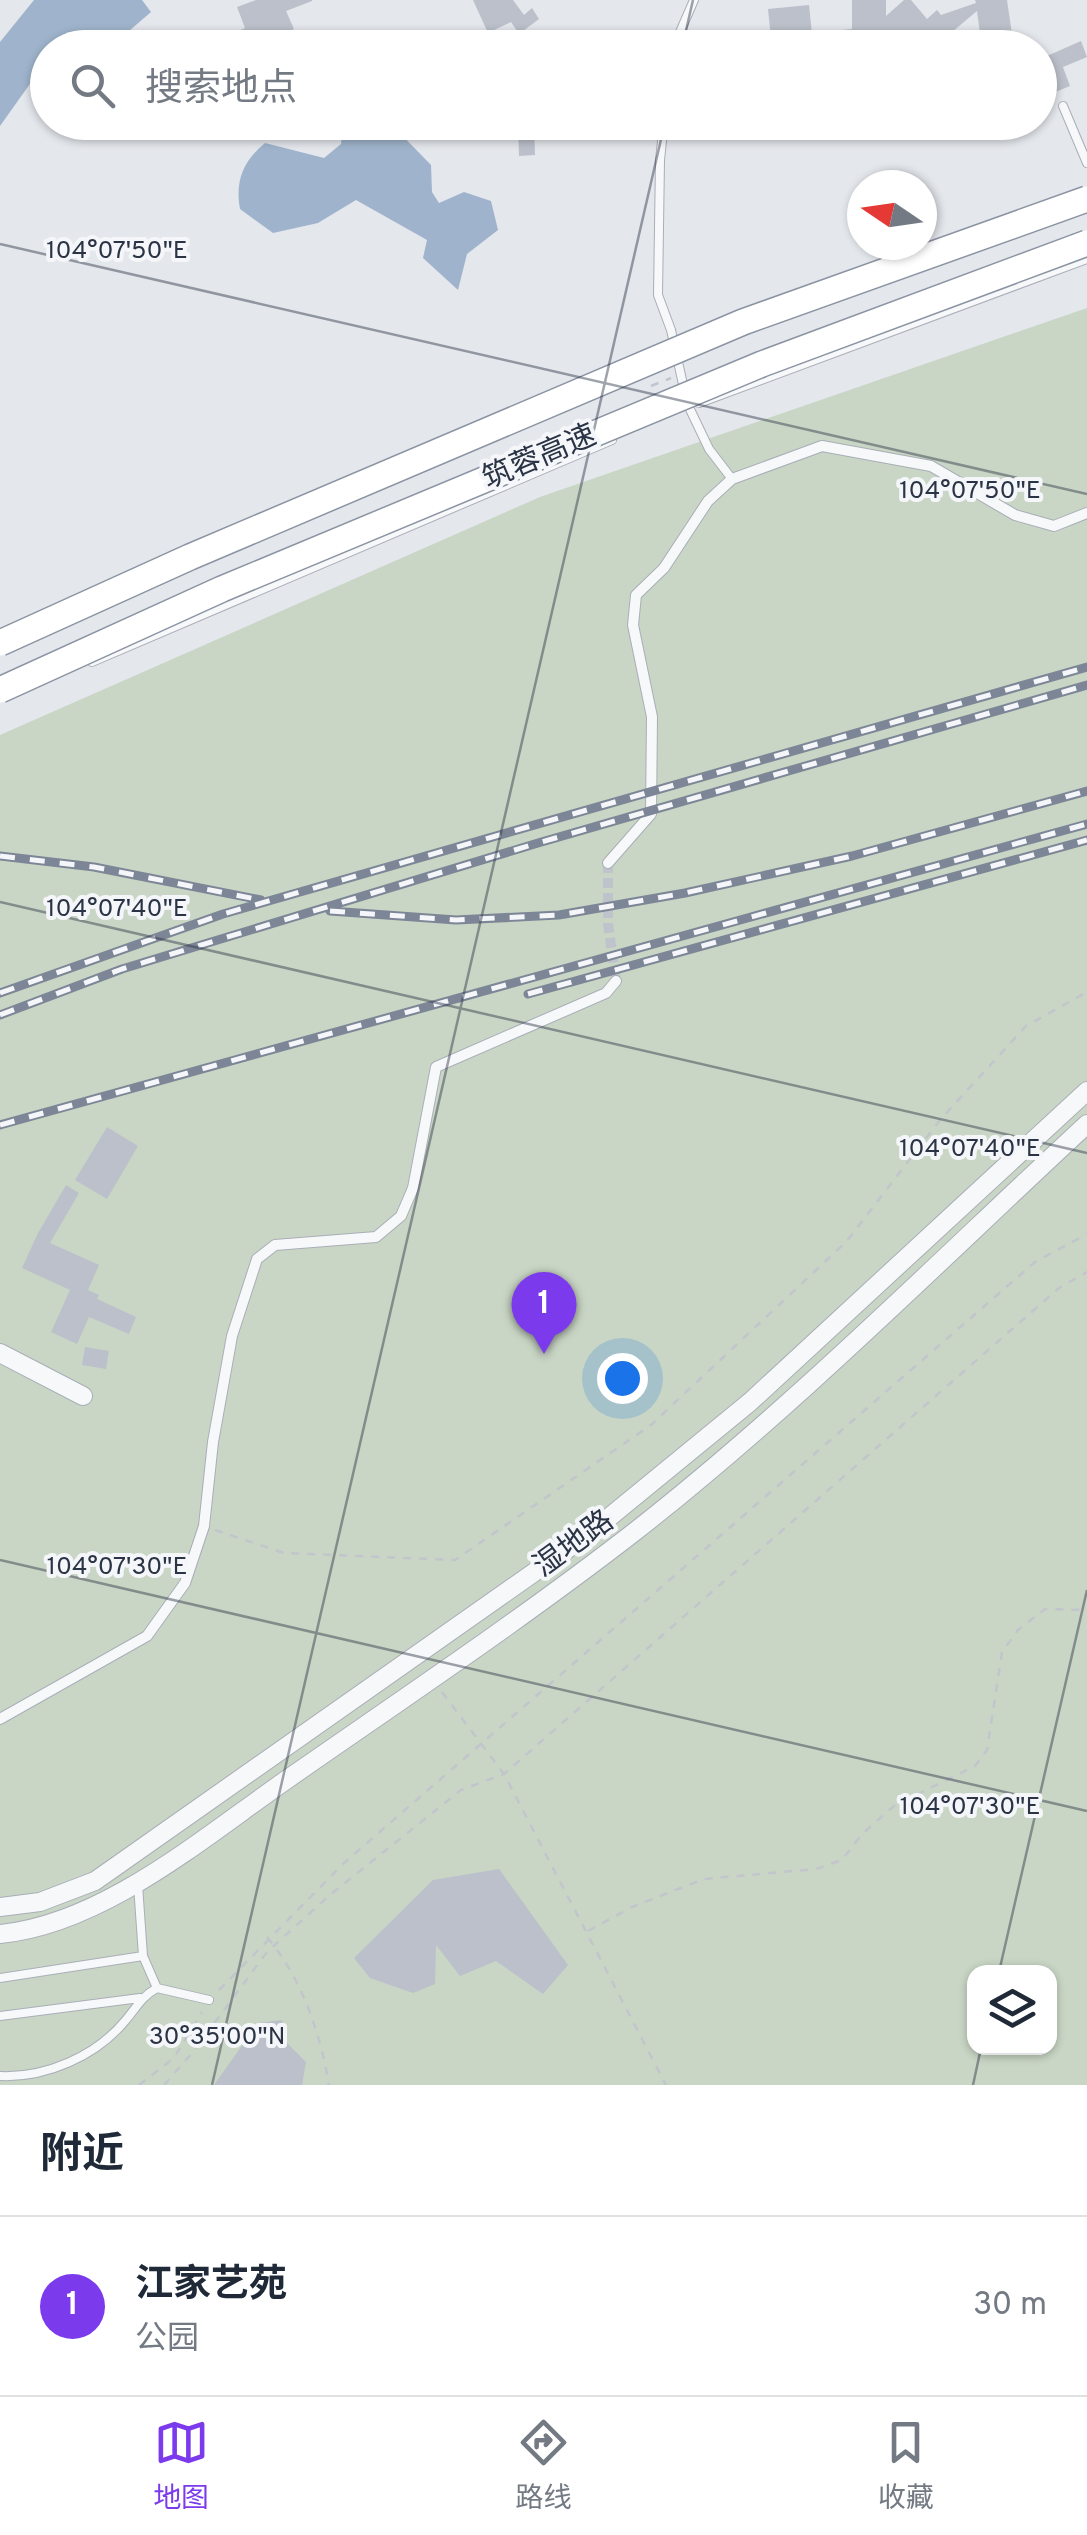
<!DOCTYPE html>
<html lang="zh">
<head>
<meta charset="utf-8">
<style>
	body { margin:0; font-family:Overpass,"Noto Sans SC",sans-serif; background:#f2f2f3; color:#1f2937 }
	.controls { position:absolute; right:30px; bottom:30px; display:grid; overflow:hidden; border-radius:20px; box-shadow:0 2px 8px #0004 }
	.controls button { width:90px; height:90px; display:grid; place-items:center; padding:0; border:0; border-bottom:2px solid #e0e1e3; background:#fff; color:#1f2937; font:50px sans-serif }
	.compass { position:absolute; left:847px; top:170px; width:90px; height:90px; border-radius:50%; background:#fff; box-shadow:0 2px 8px #0004; rotate:283deg }
	.you { position:absolute; left:622px; top:1378px; width:35px; height:35px; margin:-25px; border:8px solid #fff; border-radius:50%; background:#1a73e8; box-shadow:0 0 0 15px #1a73e833 }
	.badge { display:grid; place-items:center; width:65px; height:65px; border-radius:50%; background:#7c3aed; color:#fff; font-size:32px; font-weight:700 }
	.pin { position:absolute; translate:-50% -82px; filter:drop-shadow(0 2px 5px #0008) }
	.pin::after { content:''; position:absolute; top:52px; width:35px; height:30px; background:inherit; clip-path:polygon(0 0,100% 0,50% 100%) }
	.list { margin:0; padding:0; list-style:none }
	h2 { display:flex; justify-content:space-between; align-items:center; height:130px; margin:0; padding:0 40px; font-size:42px }
	h2 small { font-size:32px; font-weight:400; color:#747a83 }
	.list li { display:grid; grid-template-columns:65px 1fr auto; gap:30px; align-items:center; box-sizing:border-box; height:180px; padding:0 40px; border-top:2px solid #e0e1e3 }
	.list b { display:block; font-size:38px; white-space:nowrap }
	.list p { margin:0; font-size:32px; white-space:nowrap; color:#747a83 }
	.list em { font-size:32px; font-style:normal; color:#747a83 }
	.icon { flex:none; width:55px; height:55px; fill:none; stroke:currentColor; stroke-width:2; stroke-linecap:round; stroke-linejoin:round }
	.map { position:relative; flex:none; width:1087px; height:2085px; overflow:hidden }
	.search { position:absolute; background:#fff; box-shadow:0 2px 8px #0004; left:30px; right:30px; top:30px; height:110px; display:flex; align-items:center; gap:25px; box-sizing:border-box; padding:0 35px; border-radius:55px; color:#747a83; font-size:38px }
	.sheet { height:310px; background:#fff }
	nav { display:flex; justify-content:space-around; align-items:center; box-sizing:border-box; height:140px; border-top:2px solid #e0e1e3; background:#fff; font-size:28px; color:#747a83 }
	nav a { display:grid; justify-items:center; gap:5px }
	nav .on { color:#7c3aed }
	.map>svg:first-child { display:block }
	.green { fill:#c9d6c5; fill-rule:evenodd }
	.water { fill:#9fb4cc }
	.building { fill:#bbc0ca }
	.lines { fill:none; stroke-linecap:round; stroke-linejoin:round }
	.pedestrian-tunnel { stroke:#bfc3cb; stroke-width:10; stroke-dasharray:10 5; stroke-linecap:butt }
	.service-casing { stroke:#a9aeb7; stroke-width:10 }
	.pedestrian-casing { stroke:#a9aeb7; stroke-width:12 }
	.tertiary-casing { stroke:#a9aeb7; stroke-width:20 }
	.path { stroke:#c2c5cb; stroke-width:2.5; stroke-dasharray:8 8; stroke-linecap:butt }
	.service { stroke:#f7f8fa; stroke-width:8 }
	.pedestrian { stroke:#f7f8fa; stroke-width:10 }
	.tertiary { stroke:#f7f8fa; stroke-width:18 }
	.rail-casing { stroke:#7d8696; stroke-width:9 }
	.rail { stroke:#f4f6f9; stroke-width:5; stroke-dasharray:15; stroke-linecap:butt }
	.motorway-bridge-casing { stroke:#8b94a3; stroke-width:28; stroke-linecap:butt }
	.motorway-bridge { stroke:#fff; stroke-width:25 }
	.ticks { fill:none; stroke:#2b3445; stroke-width:2.5; stroke-opacity:0.45 }
	.labels { text-anchor:middle; stroke-width:8; stroke-linejoin:round; paint-order:stroke }
	.street-label { font-size:30px; fill:#2b3445; stroke:#f4f6f9 }
	.ticks-label { font-size:25px; text-anchor:middle; fill:#2b3445; stroke:#f4f6f9; stroke-width:8; stroke-linejoin:round; paint-order:stroke }
</style>
</head>
<body>
<div class="map">
<svg width="1087" height="2085" viewBox="0 0 1087 2085">
	<rect width="100%" height="100%" fill="#e4e7ec"/>
	<path class="green" d="M1087,308V2085H0V735L540,497ZM974,1972H1050V2048H974Z"/>
	<path class="water" d="M34,0H142L151,12L122,37L67,34L57,47L48,48L47,60L0,126V42Z
		M343,123H390L431,165L432,192L439,203L464,192L491,201L498,230L467,254L458,290L423,258L427,240L356,200L318,223L273,233L240,209C235,181 243,161 265,143L324,158L341,144Z"/>
	<path class="building" d="M256,0H312V1L286,11L294,29L250,48H234L229,35L245,28L237,7Z
		M473,0H513L524,15L532,8L539,19L519,34L511,22L488,33Z
		M852,0H886V16L904,0H911L927,19L937,10L941,15L976,3L975,0H1007L1014,48H982L977,11L933,48H813L812,33L852,29Z
		M809,5L812,34L771,38L768,9Z
		M1081,41L1087,57L1063,67L1070,86L1053,93L1045,72L1052,68L1047,56Z
		M518,122H534L535,155L519,156Z
		M107,1127L138,1146L107,1199L75,1180Z
		M66,1185L79,1193L50,1243L99,1265L88,1290L99,1295L97,1299L136,1317L129,1334L89,1317L77,1344L51,1332L70,1290L22,1268L38,1233Z
		M85,1347L109,1351L106,1369L82,1365Z
		M499,1869L568,1965L543,1994L496,1961L460,1976L436,1945L435,1984L413,1993L370,1978L354,1958L433,1880Z
		M282,2020L286,2042L306,2062L302,2085H214L258,2023Z"/>
	<g class="lines">
		<path class="pedestrian-tunnel" d="M608,863V924L616,981"/>
		<defs>
			<path id="service" d="M673,48L694,0
				M1063,106L1087,163
				M664,122L660,160L658,295L671,330L684,389
				M687,403L709,449L732,479
				M699,403L1087,259
				M92,662L612,440
				M0,1978L143,1956
				M157,1988L209,2000
				M0,2016L140,1998
				M0,2076C46,2078 96,2056 125,2021C137,2007 141,1997 157,1988L143,1956L138,1885"/>
			<path id="pedestrian" d="M608,863L651,814L652,717L633,625L636,595L664,568L708,501L732,479L822,446L931,466L1015,515L1054,526L1087,513
				M0,1719L147,1636L185,1583L204,1526L213,1442L232,1336L257,1259L275,1245L376,1237L401,1216L413,1188L436,1067L606,993L616,981"/>
			<path id="tertiary" d="M0,1353L83,1396
				M0,1907L40,1902L95,1881L590,1533L750,1402L1087,1091
				M0,1934C104,1924 205,1836 289,1778C404,1698 522,1619 633,1533C793,1408 938,1262 1087,1124"/>
		</defs>
		<use href="#service" class="service-casing"/>
		<use href="#pedestrian" class="pedestrian-casing"/>
		<use href="#tertiary" class="tertiary-casing"/>
		<path class="path" d="M651,386L671,378
			M215,1530L284,1553L455,1560L651,1425L847,1241L940,1120L1026,1026L1087,992
			M442,1692L504,1774L666,2085
			M588,1931L632,1907L704,1879L816,1869L842,1860L862,1834L894,1806L975,1766L987,1750L1002,1652L1018,1630L1045,1609L1087,1610
			M267,1937C302,1979 320,2032 329,2085
			M219,1990L344,1863L1035,1262L1087,1234
			M139,2085L174,2058L202,2012
			M164,2085L193,2052L267,1952L330,1895L461,1790L504,1774L1059,1288L1087,1272"/>
		<use href="#service" class="service"/>
		<use href="#pedestrian" class="pedestrian"/>
		<use href="#tertiary" class="tertiary"/>
		<defs>
			<path id="rail" d="M0,856L94,867L261,900
				M330,911L456,920L559,915L685,893L852,856L1087,791
				M0,993L223,914L1087,667
				M528,994L1087,840
				M0,1015L122,969L538,843L1087,685
				M0,1125L1087,824"/>
		</defs>
		<use href="#rail" class="rail-casing"/>
		<use href="#rail" class="rail"/>
		<defs>
			<path id="motorway-bridge" d="M0,643L190,557L743,322L1087,199
				M0,690L222,589L762,364L1087,243"/>
		</defs>
		<use href="#motorway-bridge" class="motorway-bridge-casing"/>
		<use href="#motorway-bridge" class="motorway-bridge"/>
	</g>
	<path class="ticks" d="M682,48L693,0M0,244L1087,494M0,902L1087,1153M0,1560L1087,1811M999,1972L1087,1590M212,2085L665,122M973,2085L981,2048"/>
	<g class="labels">
		<g class="street-label">
			<text transform="translate(539 456) rotate(-23)" y="10">筑蓉高速</text>
			<text transform="translate(573 1543) rotate(-36)" y="10">湿地路</text>
		</g>
	</g>
	<g class="ticks-label">
		<text x="117" y="258">104°07'50"E</text>
		<text x="970" y="498">104°07'50"E</text>
		<text x="117" y="916">104°07'40"E</text>
		<text x="970" y="1156">104°07'40"E</text>
		<text x="117" y="1574">104°07'30"E</text>
		<text x="970" y="1814">104°07'30"E</text>
		<text x="217" y="2044">30°35'00"N</text>
	</g>
</svg>
<div class="controls">
<button><svg class="icon" aria-label="layers" viewBox="0 0 24 24"><path d="M12 4l9 5-9 5-9-5zM3 14l9 5 9-5"/></svg></button>
</div>
<svg class="compass" viewBox="-18 -18 36 36"><path d="M0-13l5 13h-10z" fill="#e53935"/><path d="M0 13l5-13h-10z" fill="#747a83"/></svg>
<div class="you"></div>
<div class="pin badge" style="left:544px;top:1354px">1</div>
<div class="search"><svg class="icon" aria-label="search" viewBox="0 0 24 24"><circle cx="10" cy="10" r="6"/><path d="M15 15l6 6"/></svg>搜索地点</div>
</div>
<section class="sheet">
<h2>附近<small></small></h2>
<ul class="list">
<li><span class="badge">1</span><div><b>江家艺苑</b><p>公园</p></div><em>30 m</em></li>
</ul>
</section>
<nav>
<a class="on"><svg class="icon" aria-label="map" viewBox="0 0 24 24"><path d="M3 6l6-2 6 2 6-2v14l-6 2-6-2-6 2zM9 4v14M15 6v14"/></svg>地图</a>
<a><svg class="icon" aria-label="directions" viewBox="0 0 24 24"><path d="M12 3l9 9-9 9-9-9zM9 14v-3h6M13 9l2 2-2 2"/></svg>路线</a>
<a><svg class="icon" aria-label="saved" viewBox="0 0 24 24"><path d="M7 4h10v16l-5-4-5 4z"/></svg>收藏</a>
</nav>
</body>
</html>
